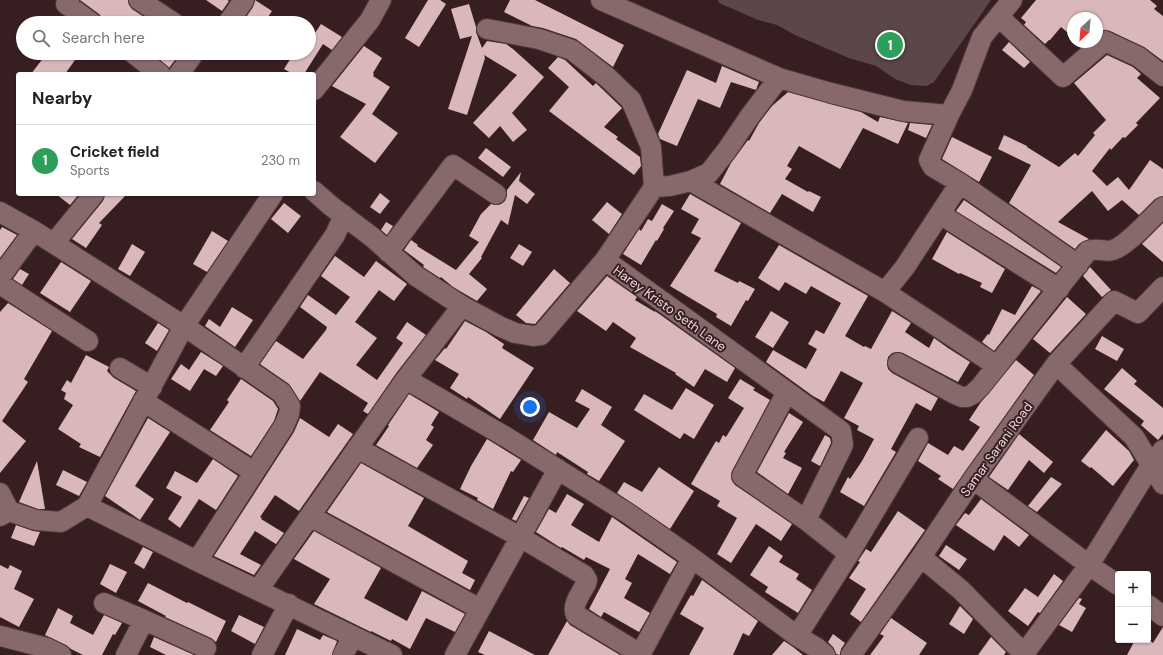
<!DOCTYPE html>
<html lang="en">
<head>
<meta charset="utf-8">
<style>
	body { margin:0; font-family:"DM Sans",sans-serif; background:#f2f2f2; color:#222 }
	.controls { position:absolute; right:12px; bottom:12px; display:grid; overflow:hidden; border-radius:4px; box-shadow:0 1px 3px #0004 }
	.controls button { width:36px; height:36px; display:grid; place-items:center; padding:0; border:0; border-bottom:1px solid #e0e0e0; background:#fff; color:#222; font:20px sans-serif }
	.compass { position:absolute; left:1067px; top:12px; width:36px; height:36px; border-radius:50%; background:#fff; box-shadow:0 1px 3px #0004; rotate:206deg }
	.you { position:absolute; left:530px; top:407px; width:14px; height:14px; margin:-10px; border:3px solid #fff; border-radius:50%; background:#1a73e8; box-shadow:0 0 0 6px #1a73e833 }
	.badge { display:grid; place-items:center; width:26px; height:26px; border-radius:50%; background:#376e72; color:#fff; font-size:13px; font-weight:700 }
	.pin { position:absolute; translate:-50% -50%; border:2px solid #fff; box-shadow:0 1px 4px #0006 }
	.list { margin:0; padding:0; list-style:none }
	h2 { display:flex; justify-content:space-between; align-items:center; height:52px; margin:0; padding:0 16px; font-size:17px }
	h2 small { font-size:13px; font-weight:400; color:#767676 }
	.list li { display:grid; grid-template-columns:26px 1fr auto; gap:12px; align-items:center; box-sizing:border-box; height:72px; padding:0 16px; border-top:1px solid #e0e0e0 }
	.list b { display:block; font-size:15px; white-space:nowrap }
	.list p { margin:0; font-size:13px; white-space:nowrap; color:#767676 }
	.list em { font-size:13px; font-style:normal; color:#767676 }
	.icon { flex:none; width:22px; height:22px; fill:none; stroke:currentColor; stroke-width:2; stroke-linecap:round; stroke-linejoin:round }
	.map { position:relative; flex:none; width:1163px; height:655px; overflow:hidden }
	.search { position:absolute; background:#fff; box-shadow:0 1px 3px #0004; left:16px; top:16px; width:300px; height:44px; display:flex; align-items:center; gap:10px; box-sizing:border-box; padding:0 14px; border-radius:22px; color:#767676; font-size:15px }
	.panel { position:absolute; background:#fff; box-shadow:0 1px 3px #0004; left:16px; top:72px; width:300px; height:124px; border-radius:4px }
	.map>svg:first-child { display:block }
	.green { fill:#5b4749 }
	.building { fill:#dab7ba }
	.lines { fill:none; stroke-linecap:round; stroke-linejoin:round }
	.minor-casing { stroke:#4f393c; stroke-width:22 }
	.minor { stroke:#87696c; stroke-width:20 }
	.labels { text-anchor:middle; stroke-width:4; stroke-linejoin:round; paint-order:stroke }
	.street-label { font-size:13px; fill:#e9d8d9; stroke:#371e21 }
</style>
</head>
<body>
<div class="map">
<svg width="1163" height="655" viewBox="0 0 1163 655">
	<rect width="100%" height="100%" fill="#371e21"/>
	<path class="green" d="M718,0H991L934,82L927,86L911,85L895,79L876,66L849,58L795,35L777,25L758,20L719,3Z"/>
	<path class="building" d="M80,0H128L129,5L132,9L153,23H103L102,18L99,14Z
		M206,0H227L229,1L222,11Z
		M255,0L272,11L264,23H242L253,7Z
		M428,0H440L446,4L419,47L405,38Z
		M510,0H535L624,45L613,67L576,39L543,28L532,26L504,12Z
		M1036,0H1150L1157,6L1154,9L1163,16V61L1144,47L1110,31L1103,30L1097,33V18H1073V37L1061,27L1050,40H1049L1045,44L1024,25L1026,22L1021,18Z
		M469,4L476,27V32L482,48L487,41L506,44L513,49L544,77L512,113L527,130L513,142L500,126L489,138L473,123L517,75L484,55L485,58L467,115L448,109L472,36L460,39L451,9Z
		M321,24L342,37L332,50L323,44L304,74H293L284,69L294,53H309V42Z
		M1009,42L1030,62L1024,68L1002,50Z
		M364,46L382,58L373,73L374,74L373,76L390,87L372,114L398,133L375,163L340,137L366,104L332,86Z
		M47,53H80L65,74H31Z
		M152,53H180L169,68Z
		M1107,55L1133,67L1141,74L1137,78L1160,98L1136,123L1138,125L1125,138L1123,137L1111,150L1110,148L1092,171L1107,186L1118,177L1129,190L1150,160L1163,169V196L1155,199L1139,215L1122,200L1108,211L1092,191L1058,222L1089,239L1079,244L1075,249L1009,203L1031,165L998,149L1004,135L1027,146V147L1059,167L1075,153L1078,156L1095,135L1093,133L1106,120L1074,83Z
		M558,57L565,60L593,86L596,83L599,86L621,107L622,108L604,127L618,137L616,139L640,157L641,166L634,175L549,111L569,87L548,68Z
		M722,66L759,82L757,87L756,90L731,82L720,108L698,99L677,146L660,139L658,134L687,70L716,83Z
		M788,92L861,112L878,122L880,117L908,123L898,144L863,128L840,169L799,146L787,166L792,169L785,179L808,192L809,191L821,197L813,212L782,194L770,213L720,184L731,163L748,140L749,141L759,123L772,106Z
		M910,123L932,125L926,138L908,130Z
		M952,137L992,157L979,182L942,159Z
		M486,148L511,167L503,177L478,158Z
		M521,172L519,181L535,194L527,204L515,195L508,225L501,220L481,257L482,258L469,274L487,289L477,301L453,287L441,277L440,278L423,267L424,265L404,250L411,240L418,245L417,246L456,270L479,242L469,236L481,214L491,204L496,205L501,204L505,201L507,195V190Z
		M380,193L390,201L380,214L370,207Z
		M56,194H79L70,205Z
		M105,194H127L99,223L102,225L86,248L72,239L103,201Z
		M690,194L741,223L714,271L738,283L739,281L755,289L748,301L746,300L731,326L716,317L717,314L670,286L701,238L691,233L699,219L681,209Z
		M964,200L1061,267L1056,273L956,211Z
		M607,202L622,214L609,234L592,220Z
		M284,203L301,216L288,233L271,219Z
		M662,204L674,211L663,228L664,229L657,241L656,240L641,265L623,254L639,229L641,231L648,219L652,221Z
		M386,222L393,226L387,235L381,230Z
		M1163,223V262L1142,244Z
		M2,227L17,235L0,258V230Z
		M212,231L228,241L207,272L193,264Z
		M947,232L1005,269L992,293L980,287L982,283L960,273L959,274L932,259Z
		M132,244L145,252L130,276L118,269Z
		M519,244L532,252L523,266L510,258Z
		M779,245L868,296L845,336L864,347L865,346L871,349L892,311L911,323L905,332L929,348L934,338L948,348L970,362L958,382L903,353L897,352L892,353L888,357L887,364L888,369L892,373L938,398L931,411L916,403L891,449L896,452L864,506L840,492L848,477L850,479L862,461L874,439L857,430L859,426L844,418L863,383L841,371L824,402L813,396L766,362L773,350L806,369L817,349L808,344L816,330L824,334L841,303L811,286L806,294L785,282L779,291L758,278Z
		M335,256L364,277L376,261L407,284L394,301L379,290L355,322L377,338L356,365L377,380L403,343L396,338L407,322L426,335L397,372L368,414L363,411L368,403L320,372L300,401L289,384L260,364L276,341L303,359L326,330L327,327L300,307L308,295L336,315L350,297L321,276Z
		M61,262L91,281L70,312L40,293Z
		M1090,267L1111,290L1102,297L1083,276Z
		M20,269L29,274L22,285L13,279Z
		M554,269L570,283L535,324L526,323L516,315Z
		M607,276L637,297L635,300L655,312V311L735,368L727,382L705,369L694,387L675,374L676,373L630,347L636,338L613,322L606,331L577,311Z
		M1032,286L1041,291L994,351L982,342L988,334L989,335L1002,309L1015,315Z
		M1067,297L1086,314L1050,353L1033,339Z
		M8,303L52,331L24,379L28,382L2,421L26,441L0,473V312Z
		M232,307L253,320L235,347L205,326L209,319L220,327Z
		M771,311L789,322L773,348L755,337Z
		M465,321L486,332L504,344L502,348L534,368L500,419L468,397L467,399L450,388L459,374L435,360L445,348L446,349Z
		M158,323L169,330L157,351L145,343Z
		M1102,336L1124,349L1117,361L1095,349Z
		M201,352L223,366L216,376L204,369L190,391L171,379L181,364L189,370Z
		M86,355L109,367L107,371L114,378L136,391L100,457L79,447L81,444L58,429L73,405L64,399L66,393L61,390L67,380L71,383Z
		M1016,360L1034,375L953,489L938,479L941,476L918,461L928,443L948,455L954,446L963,451L980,427L969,420L981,402Z
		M1122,368L1137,381L1134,384L1163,408V434L1158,440L1141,425L1144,421L1104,389Z
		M241,379L273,401L278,409L274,421L251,456L210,430L229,402L227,400Z
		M740,379L755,388L753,390L770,400L732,471L731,476L732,481L735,485L792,524L781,541L756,524L731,563L717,554L737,518L717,506L720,501L691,484L716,441L719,443L723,435L726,437L744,408L728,398Z
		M686,388L714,405L694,439L684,433L680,439L634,410L644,394L672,410Z
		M582,389L612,407L601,425L625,441L599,481L587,474L588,472L557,452L556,455L533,440L549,412L577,428L590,409L575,401Z
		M409,394L439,412L431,425L434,427L426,440L433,445L417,468L376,445L389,426L388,425Z
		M789,413L803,422L784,452L786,453L783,458L802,468L788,494L757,472Z
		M148,418L170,432L135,486L154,499L140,520L105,496Z
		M300,418L329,437L338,424L353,434L299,511L275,495L260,517L262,518L261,519L284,533L276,544L255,531L240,554L261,565L254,575L214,556L294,432Z
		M1106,430L1129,451L1134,460L1113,486L1091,467L1090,468L1081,461Z
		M1019,434L1053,462L1044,473L1029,460L1008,490L989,477Z
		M825,435L830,438L831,443L820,466L811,461Z
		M487,439L521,460L513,472L511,471L493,509L477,500L478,498L460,489L471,466Z
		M213,459L238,476L216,510L199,499L180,528L168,519L182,497L166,488L175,471L197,483Z
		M37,461L45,509H38L19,502Z
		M361,463L424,498L408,526L468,561L462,573L475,580L470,590L327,512Z
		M659,467L694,491L670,529L617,493L624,482L642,492Z
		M63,470L87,482L79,496L56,485Z
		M1051,477L1062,484L1037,512L1028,506Z
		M567,494L584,504L571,525L599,542L612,517L677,562L670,574L638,554L625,579L632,583L624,598L650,613L639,632L604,612L601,617L589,609L610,569L586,557L584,560L562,547L561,548L536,532L549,509L556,513Z
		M524,496L529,498L516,521L512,519Z
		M981,499L1029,535L1019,547L1004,535L994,551L956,525L965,513L969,515Z
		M898,511L925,530L861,622L850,614L866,589L849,578L860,562L858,561L866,549L871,552Z
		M16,525L33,531L40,532L34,546L11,538Z
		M314,531L381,568L364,598L407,621L422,591L465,614L455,632L426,618L410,649L392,639L391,641L371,631V632L314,604L330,579L294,559Z
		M946,545L967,559L959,570L939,556Z
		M769,546L783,556L779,562L799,574L796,579L812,590L798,613L765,592L768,587L750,575Z
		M143,547L153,552L144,569L134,563Z
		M110,564L127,572L116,593L100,584Z
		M0,565L8,569L10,565L22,571L14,589L34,599L19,627L0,617Z
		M1054,574L1063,581L1040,613L1038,612L1028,626L1008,611L1025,588L1038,597Z
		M702,580L758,621L749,636L743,633L733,655H689L704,628L680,614L691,595L693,596Z
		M148,583L187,603L188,602L226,621L216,642L211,638L165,617L166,616L138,601Z
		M1079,598L1082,599L1079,604L1086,608L1072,632L1059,625Z
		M960,606L973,619L964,634L949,624Z
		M58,608L73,616L70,623L93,635L104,615L122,623L115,635L113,634L102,655H83L71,649L66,645L45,635Z
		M239,615L264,627L255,644L231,631Z
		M891,618L927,643L919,655H870L884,636L880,634Z
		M567,621L570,625L620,655H548Z
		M1163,627V655H1127L1135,640H1149L1153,643Z
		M297,629L320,640L323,635L337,641L332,655H285Z
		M489,631L535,655H485L478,652Z
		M833,634L845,643L841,649L840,655L836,654L833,647L828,642Z
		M154,637L194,655H166L150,647Z
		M991,637L1006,652L1004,655H978Z
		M784,641L793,647L803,655H772Z"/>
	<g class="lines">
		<defs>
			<path id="minor" d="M69,0L66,4L92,23
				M139,0L174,23
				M601,0L779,78
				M999,17L1063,77L1105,41L1139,57L1163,76
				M228,23L244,0
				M487,29L539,39L572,50L607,77L631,100L651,147L654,187
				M133,53L160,74
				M179,74L194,53
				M314,90L370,20L381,0
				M949,115L929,160L933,167L960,183
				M691,181L885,292L905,267L960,183L1078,265
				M314,191L331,206L372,237L416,276L462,306L499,326L515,333L533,336L541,335L605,260L654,187L670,186L691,181L709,173L727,150L750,116L779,78L831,93L903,111L949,115L962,90L982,37L1012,0
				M0,212L34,231L184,326L87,506L197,561L392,655
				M940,214L1059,289
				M54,243L94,194
				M388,252L453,165L496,194
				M605,260L841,431L843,445L806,520L849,554L797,636
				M0,277L34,231
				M0,284L88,341
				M885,292L997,366
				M898,363L955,394L962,397H967L973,394L981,386L1088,251C1097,247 1105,253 1113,250C1128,245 1151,218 1163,207
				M1056,364L1134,437L1163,484
				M120,368L152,387
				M244,368L335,235L344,215
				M406,379L462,306
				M787,392L742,476L806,520
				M143,401L254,472
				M357,448L520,537L584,575L587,580L586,584C581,593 571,606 576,615L642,655
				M973,479L1089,565L1118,585
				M0,493L9,511
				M0,516L9,511L36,520L61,522L87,506
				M310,516L480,609
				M849,554L918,438
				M921,557L961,590L1025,655
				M197,561L284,426L289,414L290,406L282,393L184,326L273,194
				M258,590L406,379L506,437L629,514L692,558
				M104,603L144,620L126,655
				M1148,605L1163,616
				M144,620L206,648
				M0,636L47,648L61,655
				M1024,654L1089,565L1151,465L1163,450
				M262,655L289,604
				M343,655L353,636
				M455,655L558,469
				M640,655L692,558L797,636L817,648L825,655
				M851,655L921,557L973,479L1056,364L1114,301L1138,313L1163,287"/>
		</defs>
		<use href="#minor" class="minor-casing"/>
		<use href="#minor" class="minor"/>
	</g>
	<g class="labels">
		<g class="street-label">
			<text transform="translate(670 308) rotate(36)" y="5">Harey Kristo Seth Lane</text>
			<text transform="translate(996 449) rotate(-54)" y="5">Samar Sarani Road</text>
		</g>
	</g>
</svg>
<div class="controls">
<button>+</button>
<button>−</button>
</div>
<svg class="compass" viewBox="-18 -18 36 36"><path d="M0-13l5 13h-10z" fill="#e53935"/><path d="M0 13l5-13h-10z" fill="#767676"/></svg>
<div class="you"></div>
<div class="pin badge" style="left:890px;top:45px;background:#2e9e5b">1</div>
<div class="search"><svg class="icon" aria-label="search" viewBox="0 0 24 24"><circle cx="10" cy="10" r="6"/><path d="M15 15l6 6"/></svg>Search here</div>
<section class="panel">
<h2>Nearby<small></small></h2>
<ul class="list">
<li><span class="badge" style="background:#2e9e5b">1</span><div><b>Cricket field</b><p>Sports</p></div><em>230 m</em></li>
</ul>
</section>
</div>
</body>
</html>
